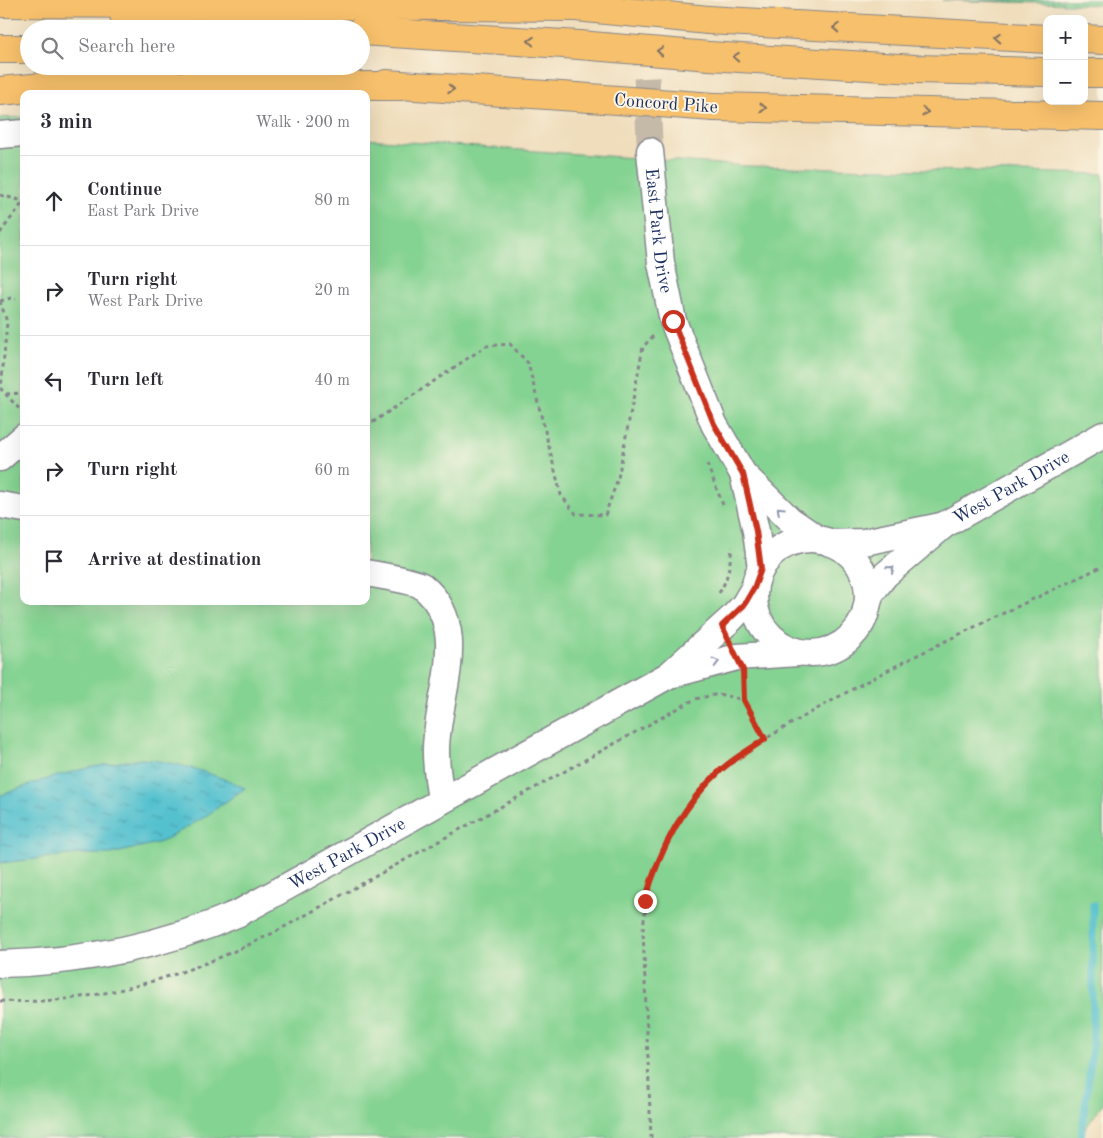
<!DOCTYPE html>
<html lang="en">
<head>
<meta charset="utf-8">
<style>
	body { margin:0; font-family:"Old Standard TT",serif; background:#f7f7f7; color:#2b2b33 }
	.controls { position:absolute; right:15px; top:15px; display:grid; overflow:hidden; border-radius:10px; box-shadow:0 5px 20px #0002 }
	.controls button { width:45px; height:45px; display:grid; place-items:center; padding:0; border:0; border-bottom:1px solid #e1e1e2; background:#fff; color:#2b2b33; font:25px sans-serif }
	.stop { position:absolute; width:15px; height:15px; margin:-11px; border:4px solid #c8321e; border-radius:50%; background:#fff }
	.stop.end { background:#c8321e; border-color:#fff; box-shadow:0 1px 5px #0008 }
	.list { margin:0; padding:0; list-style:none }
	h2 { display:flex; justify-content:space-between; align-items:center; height:65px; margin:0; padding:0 20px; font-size:21px }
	h2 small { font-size:16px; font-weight:400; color:#7c7c81 }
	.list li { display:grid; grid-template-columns:32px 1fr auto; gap:15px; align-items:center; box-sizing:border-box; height:90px; padding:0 20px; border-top:1px solid #e1e1e2 }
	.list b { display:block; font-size:19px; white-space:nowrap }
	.list p { margin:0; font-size:16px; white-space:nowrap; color:#7c7c81 }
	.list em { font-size:16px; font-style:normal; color:#7c7c81 }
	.icon { flex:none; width:28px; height:28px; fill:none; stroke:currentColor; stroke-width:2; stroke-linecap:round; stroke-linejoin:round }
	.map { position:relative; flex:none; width:1103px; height:1138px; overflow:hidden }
	.search { position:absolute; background:#fff; box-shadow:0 5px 20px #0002; left:20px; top:20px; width:350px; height:55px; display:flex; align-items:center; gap:12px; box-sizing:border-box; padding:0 18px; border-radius:28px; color:#7c7c81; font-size:19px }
	.panel { position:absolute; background:#fff; box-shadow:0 5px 20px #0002; left:20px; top:90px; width:350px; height:515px; border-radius:10px }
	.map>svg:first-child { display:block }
	.grass { fill:url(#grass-dots); stroke:#508178 }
	.green { fill:#85d392; stroke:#508178 }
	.water { fill:url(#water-ripples); stroke:#387896 }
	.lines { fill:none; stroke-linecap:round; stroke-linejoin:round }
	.stream { stroke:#55c1cf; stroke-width:7 }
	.minor-tunnel { stroke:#c5baa8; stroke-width:26; stroke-dasharray:26 13; stroke-linecap:butt }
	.minor-casing { stroke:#85868c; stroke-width:29 }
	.major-casing { stroke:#85868c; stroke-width:30 }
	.highway-casing { stroke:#85868c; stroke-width:30 }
	.path { stroke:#85868c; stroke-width:3; stroke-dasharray:4 4; stroke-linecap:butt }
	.minor { stroke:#fff; stroke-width:26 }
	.major { stroke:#f7c06c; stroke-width:28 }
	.highway { stroke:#f7c06c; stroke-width:28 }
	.major-bridge-casing { stroke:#85868c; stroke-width:30; stroke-linecap:butt }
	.highway-bridge-casing { stroke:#85868c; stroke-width:30; stroke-linecap:butt }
	.major-bridge { stroke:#f7c06c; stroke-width:28 }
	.highway-bridge { stroke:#f7c06c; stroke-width:28 }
	.oneway { stroke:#7e7064 }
	.oneway2 { stroke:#8d97ae }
	.route { stroke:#c8321e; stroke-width:6 }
	.labels { text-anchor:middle; stroke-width:4; stroke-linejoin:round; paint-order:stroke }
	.street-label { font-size:18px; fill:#1b2f5e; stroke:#fcf5e5 }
</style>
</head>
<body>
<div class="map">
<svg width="1103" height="1138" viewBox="0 0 1103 1138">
	<defs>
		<pattern id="grass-dots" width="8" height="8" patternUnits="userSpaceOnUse" patternTransform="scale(1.25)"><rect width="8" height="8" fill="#85d392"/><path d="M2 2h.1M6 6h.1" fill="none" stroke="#72b580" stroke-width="1.8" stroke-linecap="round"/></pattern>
		<pattern id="water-ripples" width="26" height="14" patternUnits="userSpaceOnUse" patternTransform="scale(1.25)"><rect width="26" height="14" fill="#55c1cf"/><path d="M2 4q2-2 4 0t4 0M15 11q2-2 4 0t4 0" fill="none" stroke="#469dab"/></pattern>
	</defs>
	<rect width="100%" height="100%" fill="#fcf5e5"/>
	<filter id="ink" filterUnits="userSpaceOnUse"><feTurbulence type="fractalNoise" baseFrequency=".02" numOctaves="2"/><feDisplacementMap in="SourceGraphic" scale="10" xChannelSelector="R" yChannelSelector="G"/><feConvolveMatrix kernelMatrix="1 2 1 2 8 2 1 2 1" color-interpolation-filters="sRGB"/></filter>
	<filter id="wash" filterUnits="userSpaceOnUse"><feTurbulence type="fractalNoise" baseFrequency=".0096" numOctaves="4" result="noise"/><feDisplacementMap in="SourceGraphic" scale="20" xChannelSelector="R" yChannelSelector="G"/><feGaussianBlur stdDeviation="1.12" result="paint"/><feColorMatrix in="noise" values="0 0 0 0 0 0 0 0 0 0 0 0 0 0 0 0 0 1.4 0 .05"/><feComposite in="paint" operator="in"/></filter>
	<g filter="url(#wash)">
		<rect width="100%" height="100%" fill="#efddbb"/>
		<path class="grass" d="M942,0H1103V5Z"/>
		<path class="green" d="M24,117V601H366V139L747,166L1103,174V1103L1079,1138H0V118Z"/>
		<path class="water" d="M141,759C178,762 212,773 245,788L203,818L161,842L111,854H78L0,863V796C46,777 92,765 141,759Z"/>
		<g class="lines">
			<path class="stream" d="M1081,1138L1093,1043V905"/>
		</g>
	</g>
	<g filter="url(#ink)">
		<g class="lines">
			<path class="minor-tunnel" d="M643,0L650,151"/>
			<defs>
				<g id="minor">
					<path d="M0,135L24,133"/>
					<path id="s1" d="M650,151L661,263L673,321L714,424L743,474L756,531L761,569"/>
					<path d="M0,458L24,437"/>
					<path d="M743,474L790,520L819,540"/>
					<path d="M0,505L24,509"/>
					<circle cx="811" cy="596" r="57"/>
					<path d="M830,543L864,542L941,526"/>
					<path d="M366,573C377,575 415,581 422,586C474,628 435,699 436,752C436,768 439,785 441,801"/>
					<path id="s2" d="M866,609L871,593L885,575L944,525L1103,435"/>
					<path d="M674,674L737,657L798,653"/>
					<path id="s3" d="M0,964C83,962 163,946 239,913L669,675L732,618L744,605L754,588"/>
				</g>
				<path id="major" d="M124,15L332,29
					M361,31L579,45
					M709,56L915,69L1047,72
					M1084,73H1103"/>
				<path id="highway" d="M0,3L576,7
					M708,20L1047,39
					M1084,39L1103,40
					M0,49H29
					M386,84L576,97
					M0,91L53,86H402
					M714,107L1103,116"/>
			</defs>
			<use href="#minor" class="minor-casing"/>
			<use href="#major" class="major-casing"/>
			<use href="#highway" class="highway-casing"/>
			<path class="path" d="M0,195L23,201
				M0,233L24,201
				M0,301L7,322L1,389L23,413
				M0,301L11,298L16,299
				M6,394L24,393
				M366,427L486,346L510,344L528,363L561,495L576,514L605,515L618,478L643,347L653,336
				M707,464L723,505
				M719,593C728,580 730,563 732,547
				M744,680V700L765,739
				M0,1001C96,1006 192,974 277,931L695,699L719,694L744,700
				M651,1138L643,930C647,881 664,837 694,798C725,759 770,736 812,712C906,657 1005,613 1103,566"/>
			<use href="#minor" class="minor"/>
			<use href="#major" class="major"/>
			<use href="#highway" class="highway"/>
			<defs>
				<path id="major-bridge" d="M579,45L709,56"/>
				<path id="highway-bridge" d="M576,7L708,20
					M576,97L714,107"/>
			</defs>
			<use href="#major-bridge" class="major-bridge-casing"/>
			<use href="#highway-bridge" class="highway-bridge-casing"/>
			<use href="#major-bridge" class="major-bridge"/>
			<use href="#highway-bridge" class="highway-bridge"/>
		</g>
		<defs><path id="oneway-chevron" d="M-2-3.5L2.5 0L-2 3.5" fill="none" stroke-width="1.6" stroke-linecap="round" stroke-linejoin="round" transform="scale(1.25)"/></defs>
		<g class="oneway">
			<use href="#oneway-chevron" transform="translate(836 28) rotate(-177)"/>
			<use href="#oneway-chevron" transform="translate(998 38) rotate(-177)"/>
			<use href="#oneway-chevron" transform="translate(531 41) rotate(-176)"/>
			<use href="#oneway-chevron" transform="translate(660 51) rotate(-175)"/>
			<use href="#oneway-chevron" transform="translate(736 57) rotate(-176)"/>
			<use href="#oneway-chevron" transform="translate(451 89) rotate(4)"/>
			<use href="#oneway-chevron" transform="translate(763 108) rotate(1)"/>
			<use href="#oneway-chevron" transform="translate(925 112) rotate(1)"/>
		</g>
		<g class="oneway2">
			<use href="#oneway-chevron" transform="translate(780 510) rotate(-137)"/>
			<use href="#oneway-chevron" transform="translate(891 569) rotate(-41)"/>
			<use href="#oneway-chevron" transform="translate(716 662) rotate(-15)"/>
		</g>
	</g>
	<g class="lines" filter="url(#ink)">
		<path class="route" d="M645,901C659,851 682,805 721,770C734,758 751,749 765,739L744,700L743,670L722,626L744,605L754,588L761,569L756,531L743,474L714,424L673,321"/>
	</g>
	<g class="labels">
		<g class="street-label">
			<text transform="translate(666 103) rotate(4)" y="6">Concord Pike</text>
			<text dy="6" stroke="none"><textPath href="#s1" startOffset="80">East Park Drive</textPath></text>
			<text dy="6" stroke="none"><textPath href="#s2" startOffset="194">West Park Drive</textPath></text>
			<text dy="6" stroke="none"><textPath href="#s3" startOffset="369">West Park Drive</textPath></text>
		</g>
	</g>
</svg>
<div class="controls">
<button>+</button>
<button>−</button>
</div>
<div class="stop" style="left:673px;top:321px"></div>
<div class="stop end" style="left:645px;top:901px"></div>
<div class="search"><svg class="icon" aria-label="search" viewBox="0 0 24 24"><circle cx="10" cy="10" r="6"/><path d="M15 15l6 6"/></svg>Search here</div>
<section class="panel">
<h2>3 min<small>Walk · 200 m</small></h2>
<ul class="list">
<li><svg class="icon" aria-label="ahead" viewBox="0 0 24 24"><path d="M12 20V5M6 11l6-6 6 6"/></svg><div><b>Continue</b><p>East Park Drive</p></div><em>80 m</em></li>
<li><svg class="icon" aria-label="right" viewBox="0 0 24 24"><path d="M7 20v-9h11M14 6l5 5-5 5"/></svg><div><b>Turn right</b><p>West Park Drive</p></div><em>20 m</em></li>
<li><svg class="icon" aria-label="left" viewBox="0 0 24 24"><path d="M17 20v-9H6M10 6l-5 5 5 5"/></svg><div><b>Turn left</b></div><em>40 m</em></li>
<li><svg class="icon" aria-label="right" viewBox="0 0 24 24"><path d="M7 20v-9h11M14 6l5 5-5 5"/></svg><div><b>Turn right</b></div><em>60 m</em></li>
<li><svg class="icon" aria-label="arrive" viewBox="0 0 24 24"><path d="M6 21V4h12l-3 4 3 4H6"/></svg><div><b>Arrive at destination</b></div></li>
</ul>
</section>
</div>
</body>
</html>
